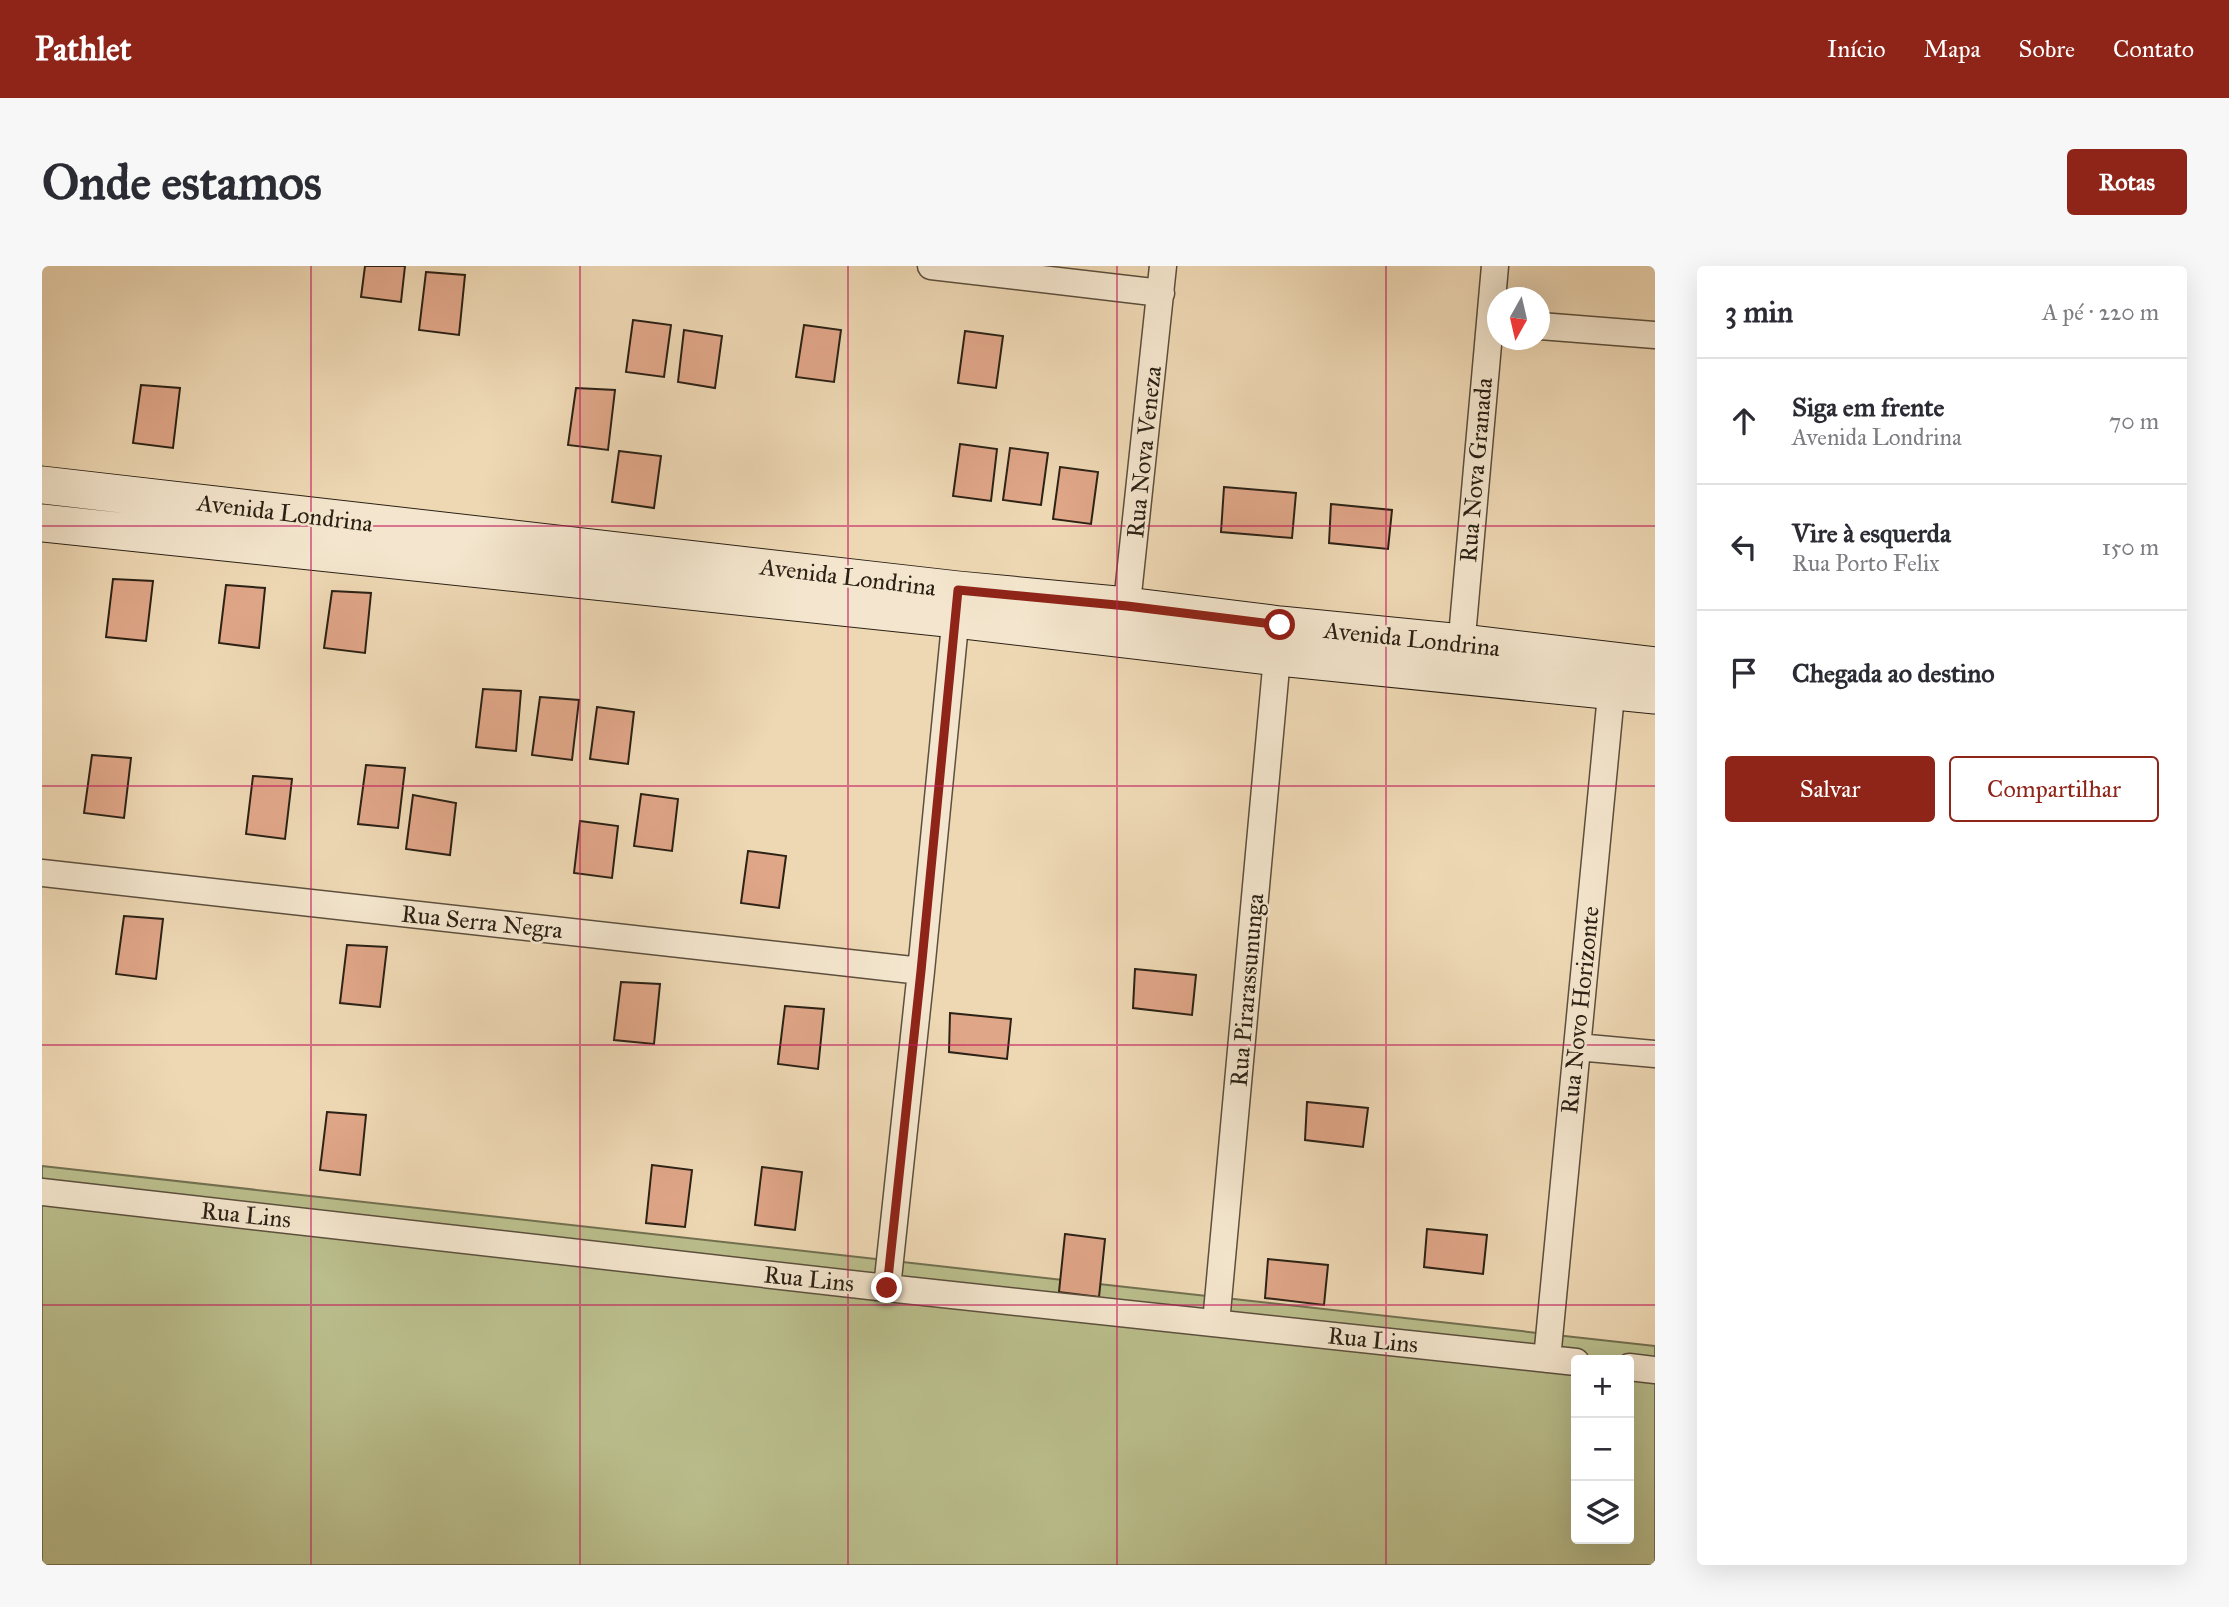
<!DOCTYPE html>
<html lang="pt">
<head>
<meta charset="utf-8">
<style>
	body { margin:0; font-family:"IM FELL Great Primer",serif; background:#f7f7f7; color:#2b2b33 }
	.controls { position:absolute; right:21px; bottom:21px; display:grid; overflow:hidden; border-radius:7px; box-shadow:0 7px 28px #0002 }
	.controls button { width:63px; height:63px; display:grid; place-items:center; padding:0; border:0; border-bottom:2px solid #e1e1e2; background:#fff; color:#2b2b33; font:35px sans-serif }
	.compass { position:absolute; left:1445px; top:21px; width:63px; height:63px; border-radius:50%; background:#fff; box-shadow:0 7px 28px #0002; rotate:188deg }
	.stop { position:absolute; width:21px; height:21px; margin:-16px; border:5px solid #8f2418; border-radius:50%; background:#fff }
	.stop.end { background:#8f2418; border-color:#fff; box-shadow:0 2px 7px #0008 }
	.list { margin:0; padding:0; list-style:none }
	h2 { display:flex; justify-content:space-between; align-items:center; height:91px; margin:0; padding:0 28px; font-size:30px }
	h2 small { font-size:23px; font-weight:400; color:#7c7c81 }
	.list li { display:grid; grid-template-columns:46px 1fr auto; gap:21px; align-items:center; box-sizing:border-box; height:126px; padding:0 28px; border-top:2px solid #e1e1e2 }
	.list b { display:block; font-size:26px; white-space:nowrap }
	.list p { margin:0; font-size:23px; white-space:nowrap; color:#7c7c81 }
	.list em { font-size:23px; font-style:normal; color:#7c7c81 }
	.actions { display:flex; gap:14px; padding:21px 28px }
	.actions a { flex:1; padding:16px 0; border:2px solid #8f2418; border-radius:7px; text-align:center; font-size:24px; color:#8f2418 }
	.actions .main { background:#8f2418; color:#fff }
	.icon { flex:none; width:38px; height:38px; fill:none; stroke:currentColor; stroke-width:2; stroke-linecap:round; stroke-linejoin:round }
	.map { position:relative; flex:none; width:1613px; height:1299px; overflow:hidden; border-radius:7px }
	header { display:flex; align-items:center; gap:42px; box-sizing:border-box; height:98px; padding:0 35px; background:#8f2418; color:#fff }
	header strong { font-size:33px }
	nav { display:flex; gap:38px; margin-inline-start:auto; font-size:24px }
	.intro { display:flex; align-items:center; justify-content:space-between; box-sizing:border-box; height:168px; padding:0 42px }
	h1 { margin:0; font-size:49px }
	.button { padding:18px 32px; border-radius:7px; background:#8f2418; color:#fff; font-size:24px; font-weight:700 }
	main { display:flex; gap:42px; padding:0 42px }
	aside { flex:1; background:#fff; border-radius:7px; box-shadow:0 7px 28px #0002 }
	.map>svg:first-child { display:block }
	.green { fill:#babe8c; stroke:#727050; stroke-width:2; fill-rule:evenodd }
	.building { fill:#e0a688; stroke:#2b2115; stroke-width:2 }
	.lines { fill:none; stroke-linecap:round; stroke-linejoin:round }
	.street-casing { stroke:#5c4f3d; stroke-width:29 }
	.secondary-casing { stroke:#2b2115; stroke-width:39 }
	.street { stroke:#f4e6ce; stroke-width:26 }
	.secondary { stroke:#f4e6ce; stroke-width:37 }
	.route { stroke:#8f2418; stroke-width:9 }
	.grid { fill:none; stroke:#c2185b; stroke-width:2; stroke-opacity:0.55 }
	.labels { text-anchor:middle; stroke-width:5; stroke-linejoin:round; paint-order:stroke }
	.street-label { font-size:24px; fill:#2b2115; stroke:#f4e6ce }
</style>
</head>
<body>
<header>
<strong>Pathlet</strong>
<nav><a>Início</a><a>Mapa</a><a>Sobre</a><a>Contato</a></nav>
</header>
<div class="intro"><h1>Onde estamos</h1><a class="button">Rotas</a></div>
<main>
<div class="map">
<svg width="1613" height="1299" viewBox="0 0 1613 1299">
	<rect width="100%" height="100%" fill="#eed8b4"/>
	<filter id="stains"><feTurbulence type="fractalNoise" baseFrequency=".00286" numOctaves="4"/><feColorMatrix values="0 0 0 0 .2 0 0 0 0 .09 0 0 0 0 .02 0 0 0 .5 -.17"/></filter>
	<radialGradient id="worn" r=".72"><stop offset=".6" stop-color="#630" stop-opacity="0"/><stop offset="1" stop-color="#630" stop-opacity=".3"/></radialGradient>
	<path class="green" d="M0,900L1613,1080V1299H0ZM1534,1094H1587V1273H1534Z"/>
	<path class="building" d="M323,0H363L359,36L319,31Z
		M384,6L423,9L417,69L377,64Z
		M591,54L629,59L622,111L584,106Z
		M762,59L799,64L792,116L754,111Z
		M642,64L680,70L673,122L636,116Z
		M923,65L961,70L954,122L916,117Z
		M99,119L138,122L131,182L91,177Z
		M534,122L573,124L566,184L526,179Z
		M918,178L955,183L949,235L911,230Z
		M968,182L1006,187L999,239L961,234Z
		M577,185L619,190L612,242L570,236Z
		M1018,201L1056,206L1049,258L1011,253Z
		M1182,221L1254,227L1250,272L1179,266Z
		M1289,238L1350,244L1346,283L1287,277Z
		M71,313L111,315L104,375L64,371Z
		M184,319L223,322L217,382L177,377Z
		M290,325L329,327L323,387L282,382Z
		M441,423L479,425L474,485L434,481Z
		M498,431L537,434L530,494L490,489Z
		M555,441L592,446L586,498L548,493Z
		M50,489L89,492L82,552L42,547Z
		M324,499L363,502L356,562L316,558Z
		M211,510L250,513L243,573L204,568Z
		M599,528L636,533L630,585L592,580Z
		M371,529L414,537L408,589L364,583Z
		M538,555L576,560L570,612L532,607Z
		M706,585L744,590L737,642L699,637Z
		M82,650L121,653L114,713L74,708Z
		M305,679L345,681L338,741L298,737Z
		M1093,703L1154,709L1150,749L1091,742Z
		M579,716L618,718L612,778L572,774Z
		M743,740L782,743L776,803L736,798Z
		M908,747L969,753L965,793L907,786Z
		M1265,836L1326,842L1321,881L1263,874Z
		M285,846L324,849L318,909L278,904Z
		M610,899L650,904L643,961L604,957Z
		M720,901L760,906L753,964L713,959Z
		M1385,963L1445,969L1441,1008L1382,1001Z
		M1023,968L1063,973L1057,1031L1017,1026Z
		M1226,993L1286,999L1282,1039L1223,1032Z"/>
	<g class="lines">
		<defs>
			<path id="street" d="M889,0L1119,27
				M1498,60L1613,69
				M1083,356L1121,0
				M1418,393L1453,0
				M0,607L879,705
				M1535,781L1613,788
				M0,926L845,1022L1534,1096
				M845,1022L879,705L915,338
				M1174,1057L1235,391
				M1505,1093L1571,408
				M1587,1101L1613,1104"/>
			<path id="secondary" d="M0,219L916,324L1085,340L1238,359L1420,377L1613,400
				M0,257L914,353L1235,391L1613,429"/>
		</defs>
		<use href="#street" class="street-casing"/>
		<use href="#secondary" class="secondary-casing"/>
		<use href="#street" class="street"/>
		<use href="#secondary" class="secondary"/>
	</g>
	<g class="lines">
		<path class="route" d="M845,1022L879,705L916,324L1085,340L1238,359"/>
	</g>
	<path class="grid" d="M269,0V1299M538,0V1299M806,0V1299M1075,0V1299M1344,0V1299M0,260H1613M0,520H1613M0,779H1613M0,1039H1613"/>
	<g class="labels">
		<g class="street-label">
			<text transform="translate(1102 186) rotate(-84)" y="8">Rua Nova Veneza</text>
			<text transform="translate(1434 204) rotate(-85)" y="8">Rua Nova Granada</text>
			<text transform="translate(243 247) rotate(7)" y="8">Avenida Londrina</text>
			<text transform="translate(806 311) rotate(7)" y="8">Avenida Londrina</text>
			<text transform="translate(1370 373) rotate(6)" y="8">Avenida Londrina</text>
			<text transform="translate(440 656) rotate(6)" y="8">Rua Serra Negra</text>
			<text transform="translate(1205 724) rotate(-85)" y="8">Rua Pirarassununga</text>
			<text transform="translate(1538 744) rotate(-84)" y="8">Rua Novo Horizonte</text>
			<text transform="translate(204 949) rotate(6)" y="8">Rua Lins</text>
			<text transform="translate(767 1013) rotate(6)" y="8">Rua Lins</text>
			<text transform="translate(1331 1074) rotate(6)" y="8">Rua Lins</text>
		</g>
	</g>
	<rect width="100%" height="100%" filter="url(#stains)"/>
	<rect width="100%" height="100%" fill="url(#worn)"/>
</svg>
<div class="controls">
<button>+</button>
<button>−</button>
<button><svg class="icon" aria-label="layers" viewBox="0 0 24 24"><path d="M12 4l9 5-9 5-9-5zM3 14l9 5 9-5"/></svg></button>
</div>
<svg class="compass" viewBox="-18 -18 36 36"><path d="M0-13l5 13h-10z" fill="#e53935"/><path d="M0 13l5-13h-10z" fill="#7c7c81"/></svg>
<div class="stop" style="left:1238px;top:359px"></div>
<div class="stop end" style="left:845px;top:1022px"></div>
</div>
<aside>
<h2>3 min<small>A pé · 220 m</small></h2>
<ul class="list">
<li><svg class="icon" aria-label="ahead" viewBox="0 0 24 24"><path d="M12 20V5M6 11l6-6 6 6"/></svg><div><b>Siga em frente</b><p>Avenida Londrina</p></div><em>70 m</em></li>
<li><svg class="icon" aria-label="left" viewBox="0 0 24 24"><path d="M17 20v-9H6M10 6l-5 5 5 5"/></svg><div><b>Vire à esquerda</b><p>Rua Porto Felix</p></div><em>150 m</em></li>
<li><svg class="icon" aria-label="arrive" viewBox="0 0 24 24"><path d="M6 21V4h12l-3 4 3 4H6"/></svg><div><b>Chegada ao destino</b></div></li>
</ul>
<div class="actions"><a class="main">Salvar</a><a>Compartilhar</a></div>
</aside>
</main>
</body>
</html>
